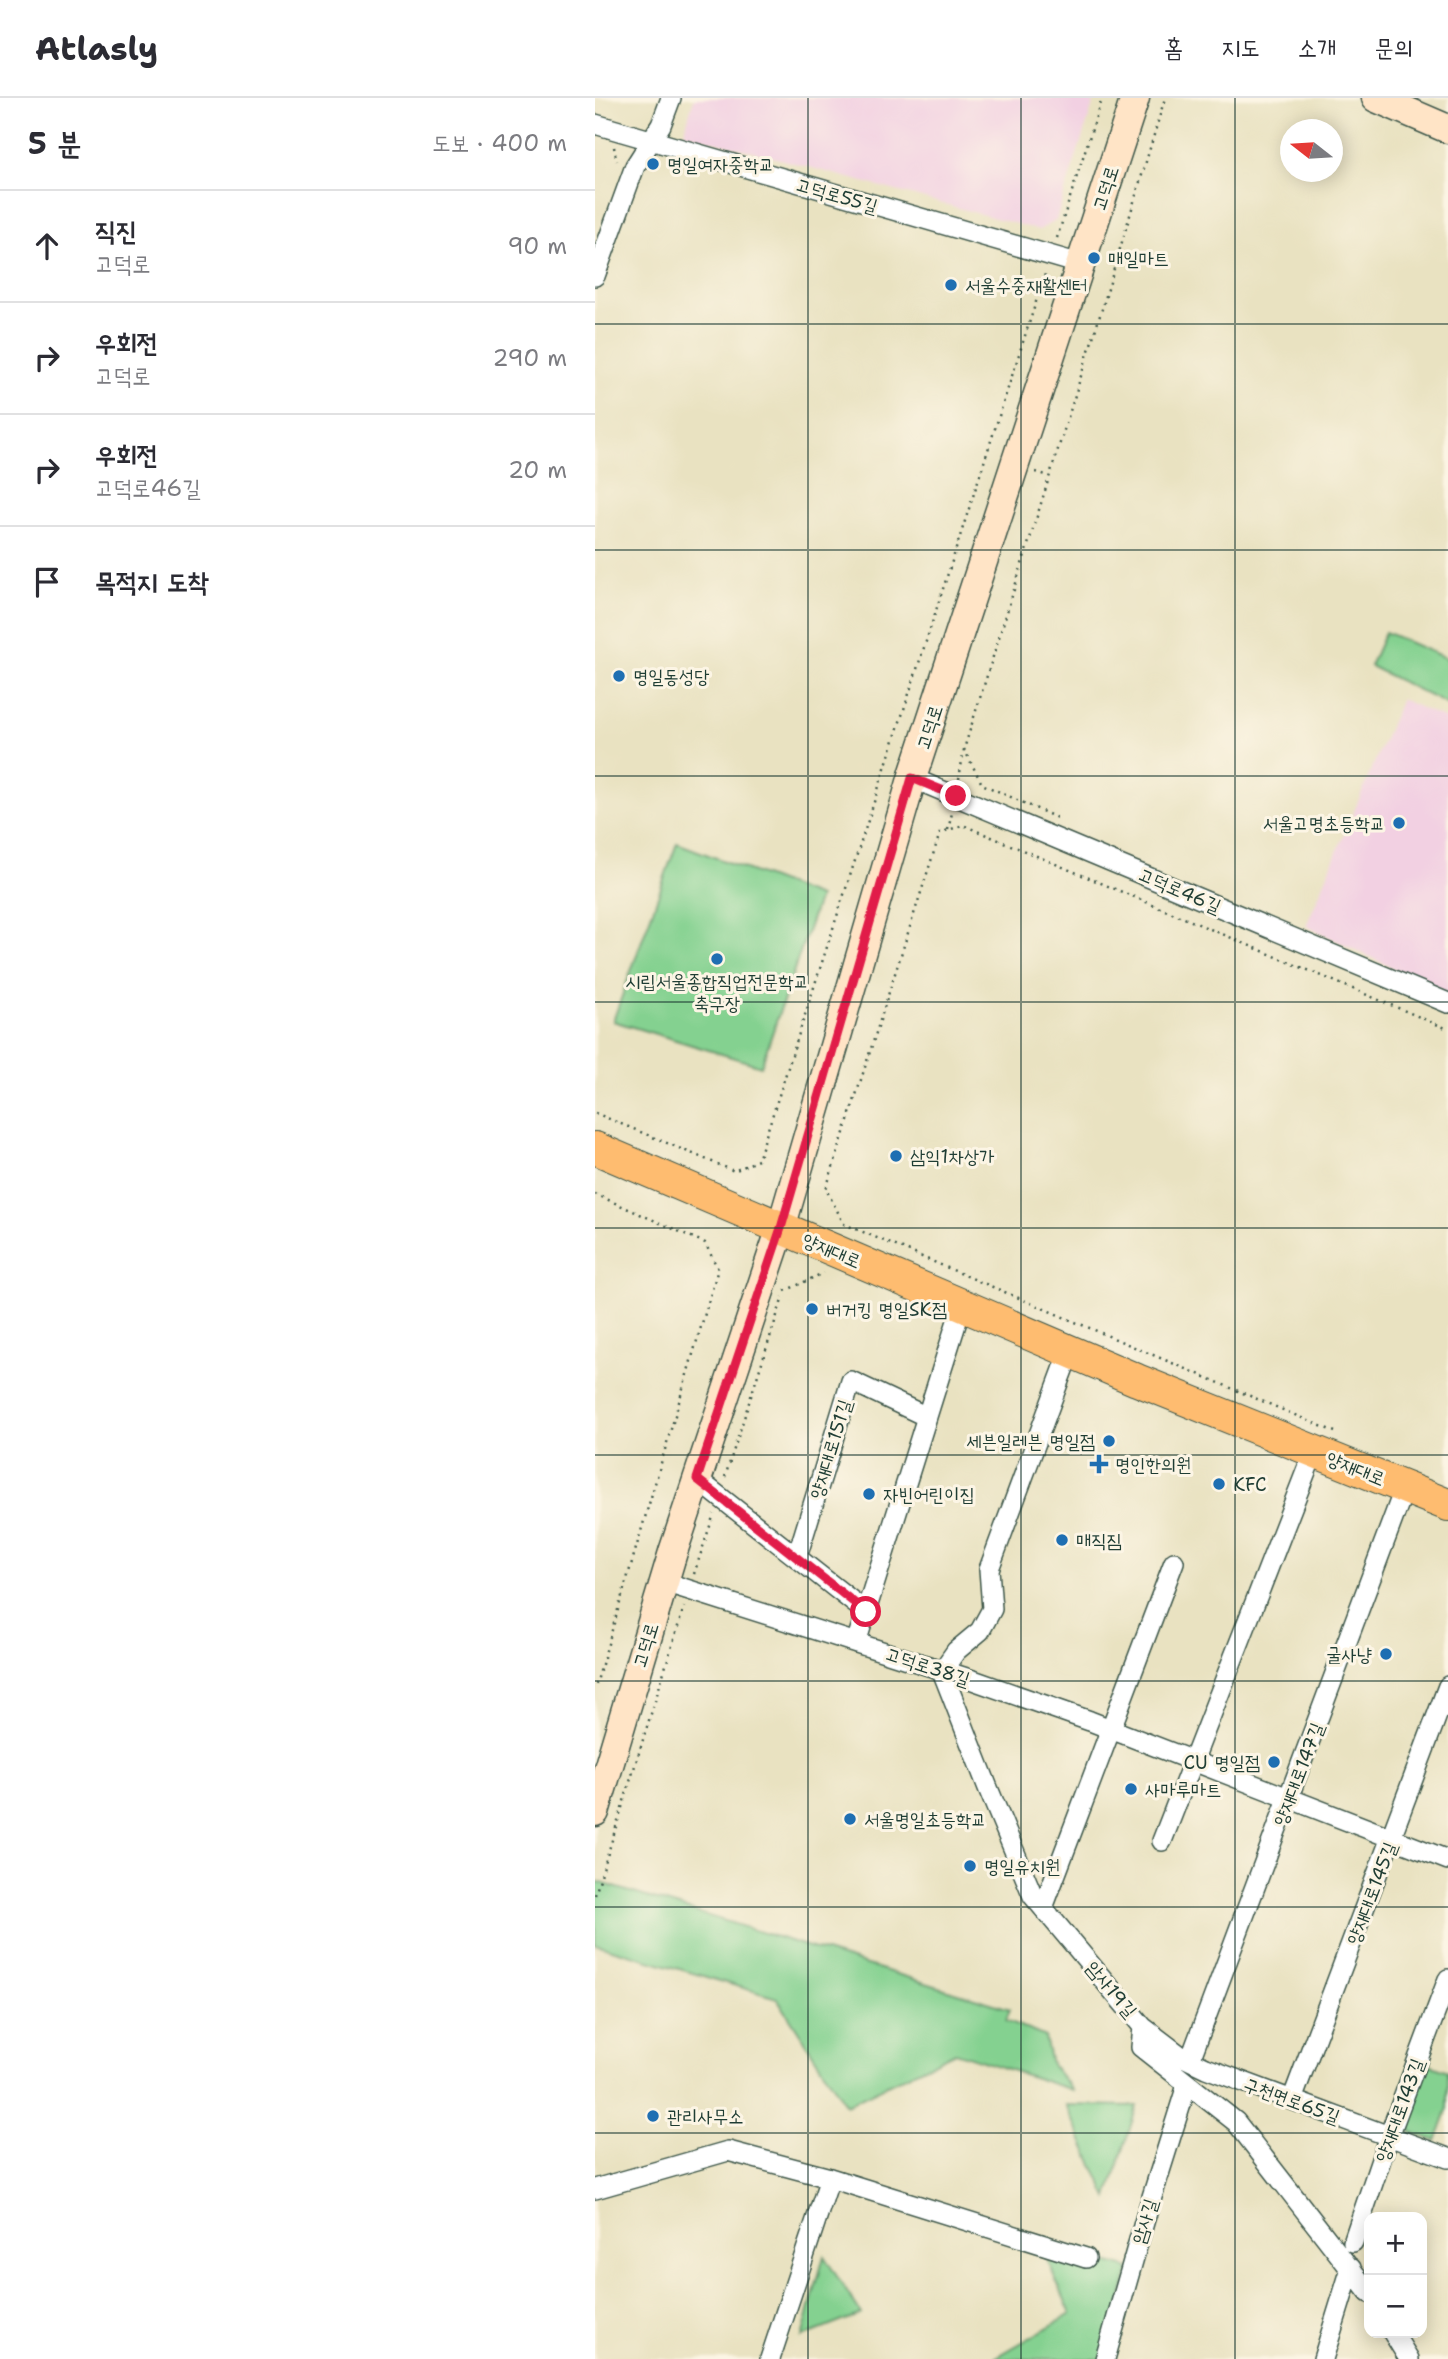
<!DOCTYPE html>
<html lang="ko">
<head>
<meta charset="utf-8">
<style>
	body { margin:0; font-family:"Shantell Sans","Poor Story",sans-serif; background:#f7f7f7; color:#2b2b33 }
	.controls { position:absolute; right:21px; bottom:21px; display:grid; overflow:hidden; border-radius:14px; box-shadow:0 4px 18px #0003 }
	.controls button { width:63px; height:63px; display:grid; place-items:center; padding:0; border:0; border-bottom:2px solid #e1e1e2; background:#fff; color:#2b2b33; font:35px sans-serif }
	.compass { position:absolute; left:685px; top:21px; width:63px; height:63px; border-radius:50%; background:#fff; box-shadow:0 4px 18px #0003; rotate:287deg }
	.stop { position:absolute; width:21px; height:21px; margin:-16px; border:5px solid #e11d48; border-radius:50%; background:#fff }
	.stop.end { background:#e11d48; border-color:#fff; box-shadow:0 2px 7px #0008 }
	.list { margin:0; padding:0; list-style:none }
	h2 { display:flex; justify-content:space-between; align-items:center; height:91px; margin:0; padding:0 28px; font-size:30px }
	h2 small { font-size:23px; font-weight:400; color:#7c7c81 }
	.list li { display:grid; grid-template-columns:46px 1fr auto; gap:21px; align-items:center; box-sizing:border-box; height:112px; padding:0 28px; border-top:2px solid #e1e1e2 }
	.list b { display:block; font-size:26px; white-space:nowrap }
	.list p { margin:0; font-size:23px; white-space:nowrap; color:#7c7c81 }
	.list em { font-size:23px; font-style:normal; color:#7c7c81 }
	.icon { flex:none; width:38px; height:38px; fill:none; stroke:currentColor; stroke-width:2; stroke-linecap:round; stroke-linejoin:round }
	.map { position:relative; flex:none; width:853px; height:2261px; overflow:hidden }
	header { display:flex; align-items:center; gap:42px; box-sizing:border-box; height:98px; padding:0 35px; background:#fff; border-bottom:2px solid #e1e1e2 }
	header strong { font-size:33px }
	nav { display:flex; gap:38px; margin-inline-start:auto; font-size:24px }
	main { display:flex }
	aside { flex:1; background:#fff }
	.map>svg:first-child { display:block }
	.built { fill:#f2d0e2 }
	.green { fill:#84d190; stroke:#528762; stroke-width:2 }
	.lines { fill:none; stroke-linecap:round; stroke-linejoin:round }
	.street-casing { stroke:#3d5649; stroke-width:22 }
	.secondary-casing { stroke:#3d5649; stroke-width:31 }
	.primary-casing { stroke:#3d5649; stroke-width:34 }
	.path { stroke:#3d5649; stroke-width:2.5; stroke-dasharray:2 5; stroke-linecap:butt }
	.street { stroke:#fff; stroke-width:19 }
	.secondary { stroke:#ffe4c6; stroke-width:28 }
	.primary { stroke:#febc70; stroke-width:32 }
	.route { stroke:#e11d48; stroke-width:9 }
	.grid { fill:none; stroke:#1f3d34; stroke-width:2; stroke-opacity:0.55 }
	.poi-dot { fill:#1f6fb2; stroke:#fcf5e5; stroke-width:2.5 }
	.labels { text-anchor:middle; stroke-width:6; stroke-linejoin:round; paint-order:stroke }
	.poi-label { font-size:19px; fill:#1f3d34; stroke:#fcf5e5; text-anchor:start }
	.street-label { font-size:19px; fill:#1f3d34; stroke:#fcf5e5 }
</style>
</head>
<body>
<header>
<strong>Atlasly</strong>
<nav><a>홈</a><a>지도</a><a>소개</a><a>문의</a></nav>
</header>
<main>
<aside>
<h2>5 분<small>도보 · 400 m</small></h2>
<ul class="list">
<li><svg class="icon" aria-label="ahead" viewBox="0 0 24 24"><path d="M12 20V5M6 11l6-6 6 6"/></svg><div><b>직진</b><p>고덕로</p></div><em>90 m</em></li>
<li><svg class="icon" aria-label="right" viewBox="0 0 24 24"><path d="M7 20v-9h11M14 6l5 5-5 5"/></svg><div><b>우회전</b><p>고덕로</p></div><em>290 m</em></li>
<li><svg class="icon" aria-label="right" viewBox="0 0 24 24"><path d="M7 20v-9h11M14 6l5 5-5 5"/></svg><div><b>우회전</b><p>고덕로46길</p></div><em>20 m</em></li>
<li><svg class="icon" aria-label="arrive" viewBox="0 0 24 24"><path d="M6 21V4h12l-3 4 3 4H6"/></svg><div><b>목적지 도착</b></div></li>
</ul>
</aside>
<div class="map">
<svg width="853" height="2261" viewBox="0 0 853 2261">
	<rect width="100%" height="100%" fill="#fcf5e5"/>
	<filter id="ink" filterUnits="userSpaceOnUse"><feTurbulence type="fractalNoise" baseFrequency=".0143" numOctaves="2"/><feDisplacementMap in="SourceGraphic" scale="14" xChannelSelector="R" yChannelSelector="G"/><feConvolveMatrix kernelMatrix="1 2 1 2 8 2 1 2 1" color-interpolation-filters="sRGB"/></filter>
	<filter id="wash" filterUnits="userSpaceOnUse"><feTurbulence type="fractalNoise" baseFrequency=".00686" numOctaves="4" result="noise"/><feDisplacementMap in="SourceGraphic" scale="28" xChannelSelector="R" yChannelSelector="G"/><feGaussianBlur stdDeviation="1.57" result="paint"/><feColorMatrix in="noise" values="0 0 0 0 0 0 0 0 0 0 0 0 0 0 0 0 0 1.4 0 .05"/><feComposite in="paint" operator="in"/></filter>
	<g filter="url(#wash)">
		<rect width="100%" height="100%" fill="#e9e2c1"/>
		<path class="built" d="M99,0H500L461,122L444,132L89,35Z
			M806,601L853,622V897L711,828Z"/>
		<path class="green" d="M790,534L853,561V607L775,568Z
			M82,745L224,799L166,968L18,923Z
			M0,1783L415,1911L411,1922L450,1939L456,1966L477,1992L360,1954L251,2007L182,1900L0,1846Z
			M830,1964L853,1973V2010L841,2043L816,2034L810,2018Z
			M471,2007L542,2008L513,2100Z
			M445,2145L535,2171L509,2261H398L476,2216Z
			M229,2158L266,2216L207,2239Z"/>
	</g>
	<g filter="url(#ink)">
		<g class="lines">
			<defs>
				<path id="street" d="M0,26L485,166
					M0,178L40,68L66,27L76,0
					M317,680L853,905
					M475,1253L394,1471L397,1511L385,1533L361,1553L347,1573L393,1690L438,1798L548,1929L586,1958L611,1970L853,2060
					M102,1381L271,1514
					M202,1459L256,1283L332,1319
					M69,1484L378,1582L495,1623L853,1762
					M261,1545L367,1207
					M567,1743L719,1353
					M448,1810L579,1464
					M548,1929L546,1949L641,2024L774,2195
					M595,1962L810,1389
					M697,2002L853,1588
					M235,2080L491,2160
					M0,2091L133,2053L235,2080L175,2261
					M758,2144L794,2038L853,1881
					M798,2235L814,2261
					M510,2261L550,2121L592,1987
					M728,2261L756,2170"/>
				<path id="secondary" d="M781,0L853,31
					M0,1714L78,1454L186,1130L319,674L540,0"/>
				<path id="primary" d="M0,1050L542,1282L853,1407"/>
			</defs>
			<use href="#street" class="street-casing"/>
			<use href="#secondary" class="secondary-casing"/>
			<use href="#primary" class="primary-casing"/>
			<path class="path" d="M19,49L22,63
				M462,140L507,0
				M441,374L454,378
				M369,651L387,686L462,720
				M364,681L369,651L507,211L570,0
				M353,732L357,715
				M0,1015L139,1073L163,1062L451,173
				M0,1096L110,1145L123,1171L0,1590
				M190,1193L228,1175
				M740,1334L249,1126L231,1091L345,735L368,727L853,931
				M130,1379L188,1199
				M99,1476L119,1416
				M0,1797L89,1509"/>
			<use href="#street" class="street"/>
			<use href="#secondary" class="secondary"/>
			<use href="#primary" class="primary"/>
		</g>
	</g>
	<g class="lines" filter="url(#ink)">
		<path class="route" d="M271,1514L102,1381L186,1130L317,680L361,698"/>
	</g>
	<path class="grid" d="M213,0V2261M426,0V2261M640,0V2261M0,226H853M0,452H853M0,678H853M0,904H853M0,1130H853M0,1357H853M0,1583H853M0,1809H853M0,2035H853"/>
	<g class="poi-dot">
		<circle cx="58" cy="66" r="7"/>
		<circle cx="499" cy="160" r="7"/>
		<circle cx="356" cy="187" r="7"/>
		<circle cx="24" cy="578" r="7"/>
		<circle cx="804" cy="725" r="7"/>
		<circle cx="122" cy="861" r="7"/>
		<circle cx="301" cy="1058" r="7"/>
		<circle cx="217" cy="1211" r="7"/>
		<circle cx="514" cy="1343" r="7"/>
		<path d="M500.5 1355.5h7v7h7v7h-7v7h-7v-7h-7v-7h7z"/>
		<circle cx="624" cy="1386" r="7"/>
		<circle cx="274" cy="1396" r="7"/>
		<circle cx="467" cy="1442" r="7"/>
		<circle cx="791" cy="1556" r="7"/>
		<circle cx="679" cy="1664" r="7"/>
		<circle cx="536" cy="1691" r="7"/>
		<circle cx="255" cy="1721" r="7"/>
		<circle cx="375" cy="1768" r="7"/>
		<circle cx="58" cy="2018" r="7"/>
	</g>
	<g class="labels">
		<g class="poi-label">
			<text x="72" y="73">명일여자중학교</text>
			<text x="513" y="167">매일마트</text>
			<text x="370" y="194">서울수중재활센터</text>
			<text x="38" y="585">명일동성당</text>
			<text x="790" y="732" text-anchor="end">서울고명초등학교</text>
			<text x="122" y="890" text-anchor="middle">시립서울종합직업전문학교<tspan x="122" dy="22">축구장</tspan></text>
			<text x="315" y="1065">삼익1차상가</text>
			<text x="231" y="1218">버거킹 명일SK점</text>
			<text x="500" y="1350" text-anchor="end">세븐일레븐 명일점</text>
			<text x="520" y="1373">명인한의원</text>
			<text x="638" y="1393">KFC</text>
			<text x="288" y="1403">자빈어린이집</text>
			<text x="481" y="1449">매직짐</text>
			<text x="777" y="1563" text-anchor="end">굴사냥</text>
			<text x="665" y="1671" text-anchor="end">CU 명일점</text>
			<text x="550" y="1698">사마루마트</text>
			<text x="269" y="1728">서울명일초등학교</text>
			<text x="389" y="1775">명일유치원</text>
			<text x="72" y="2025">관리사무소</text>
		</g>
		<g class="street-label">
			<text transform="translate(510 90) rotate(-72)" y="7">고덕로</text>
			<text transform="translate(242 97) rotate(16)" y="7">고덕로55길</text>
			<text transform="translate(334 629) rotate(-72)" y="7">고덕로</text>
			<text transform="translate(585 792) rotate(23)" y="7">고덕로46길</text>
			<text transform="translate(237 1152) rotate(23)" y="7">양재대로</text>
			<text transform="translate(235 1351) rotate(-73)" y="7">양재대로151길</text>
			<text transform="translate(761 1370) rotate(22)" y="7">양재대로</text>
			<text transform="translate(50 1547) rotate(-73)" y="7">고덕로</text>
			<text transform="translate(333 1568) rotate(18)" y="7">고덕로38길</text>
			<text transform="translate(703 1676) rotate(-69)" y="7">양재대로147길</text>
			<text transform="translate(776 1795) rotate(-69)" y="7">양재대로145길</text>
			<text transform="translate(517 1891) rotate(50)" y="7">암사19길</text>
			<text transform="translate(697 2002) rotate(20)" y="7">구천면로65길</text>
			<text transform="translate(804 2012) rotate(-70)" y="7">양재대로143길</text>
			<text transform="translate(549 2123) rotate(-73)" y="7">암사길</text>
		</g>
	</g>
</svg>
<div class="controls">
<button>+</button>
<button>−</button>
</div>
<svg class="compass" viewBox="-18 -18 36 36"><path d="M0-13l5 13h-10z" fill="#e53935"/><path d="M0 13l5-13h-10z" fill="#7c7c81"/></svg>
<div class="stop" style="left:271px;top:1514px"></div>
<div class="stop end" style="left:361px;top:698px"></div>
</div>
</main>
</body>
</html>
